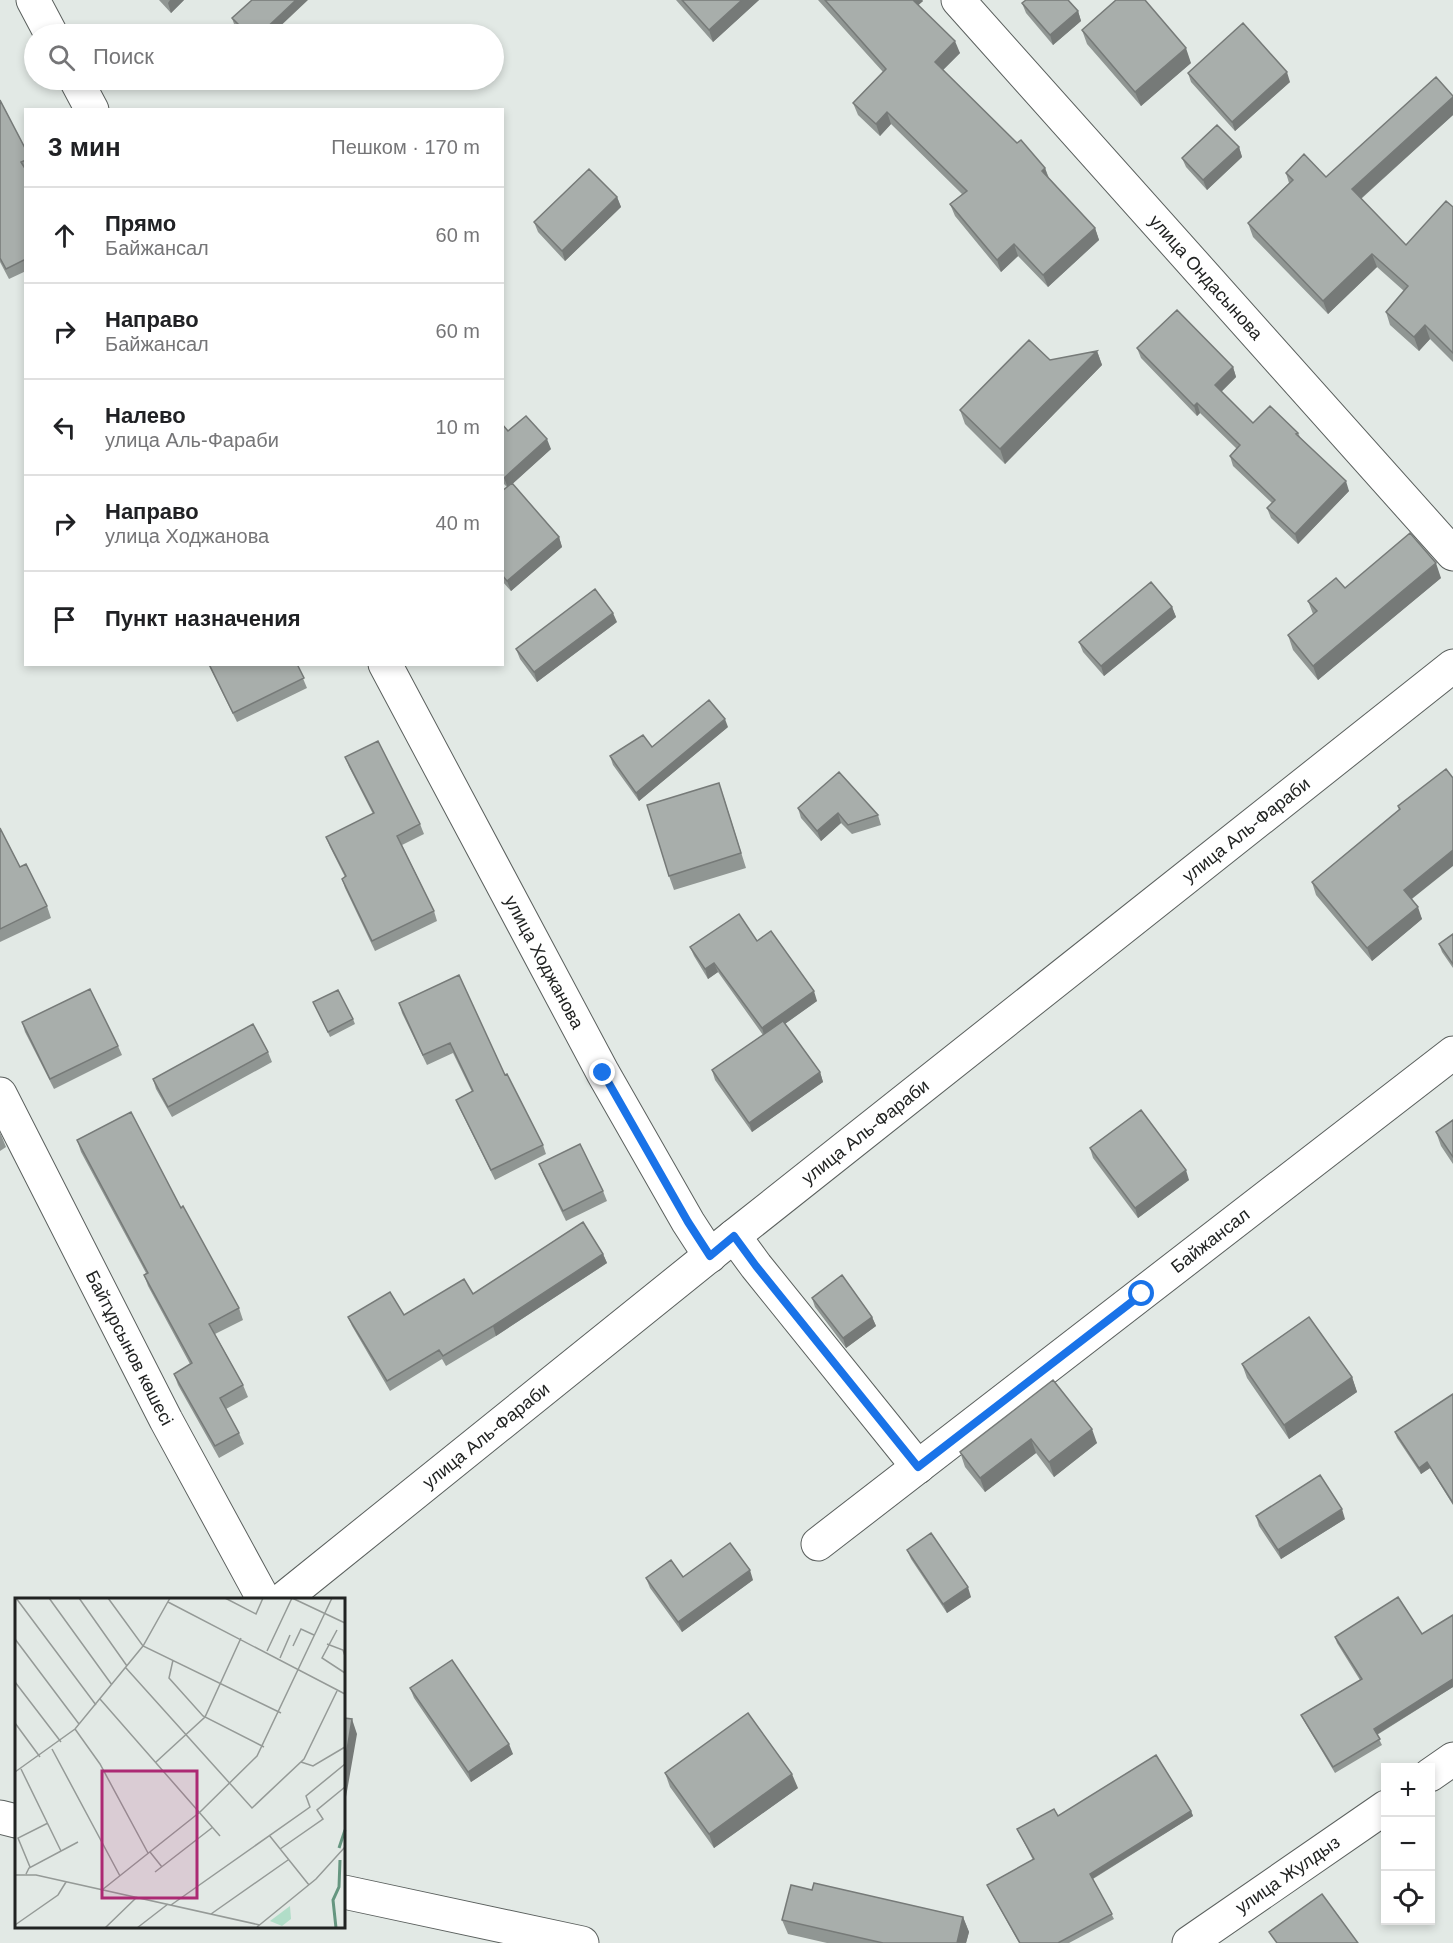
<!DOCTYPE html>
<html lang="ru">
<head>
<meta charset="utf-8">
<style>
	body { margin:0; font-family:Arial,sans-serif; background:#f2f2f2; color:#202124 }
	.controls { position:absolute; right:18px; bottom:18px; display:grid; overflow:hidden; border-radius:0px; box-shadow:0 3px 9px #0003 }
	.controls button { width:54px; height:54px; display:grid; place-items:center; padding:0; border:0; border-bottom:2px solid #e0e0e0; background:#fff; color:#202124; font:30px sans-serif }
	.stop { position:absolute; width:18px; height:18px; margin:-14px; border:4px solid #1a73e8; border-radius:50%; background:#fff }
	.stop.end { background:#1a73e8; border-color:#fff; box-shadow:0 2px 6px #0008 }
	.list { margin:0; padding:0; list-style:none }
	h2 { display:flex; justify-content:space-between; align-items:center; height:78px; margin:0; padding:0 24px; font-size:26px }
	h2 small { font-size:20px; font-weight:400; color:#757577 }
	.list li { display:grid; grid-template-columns:39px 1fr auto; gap:18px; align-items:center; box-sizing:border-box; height:96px; padding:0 24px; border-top:2px solid #e0e0e0 }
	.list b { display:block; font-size:22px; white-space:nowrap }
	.list p { margin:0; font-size:20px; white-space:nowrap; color:#757577 }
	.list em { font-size:20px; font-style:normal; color:#757577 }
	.icon { flex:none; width:33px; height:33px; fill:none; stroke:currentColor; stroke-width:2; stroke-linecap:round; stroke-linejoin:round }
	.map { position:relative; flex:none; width:1453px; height:1943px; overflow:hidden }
	.search { position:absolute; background:#fff; box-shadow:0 3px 9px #0003; left:24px; top:24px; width:480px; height:66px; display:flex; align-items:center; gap:15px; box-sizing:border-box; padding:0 21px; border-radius:33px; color:#757577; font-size:22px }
	.panel { position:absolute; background:#fff; box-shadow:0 3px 9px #0003; left:24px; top:108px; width:480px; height:558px; border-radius:0px }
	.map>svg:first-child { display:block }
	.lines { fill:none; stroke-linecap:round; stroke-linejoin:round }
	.minor-casing { stroke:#5b605e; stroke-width:35 }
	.secondary-casing { stroke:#5b605e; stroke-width:35 }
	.minor { stroke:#fff; stroke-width:33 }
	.secondary { stroke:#fff; stroke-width:33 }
	.wall { fill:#909693 }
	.shaded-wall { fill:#767a78 }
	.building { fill:#a8aeab; stroke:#767a78; stroke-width:1.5 }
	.route { stroke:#1a73e8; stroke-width:8 }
	.labels { text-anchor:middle; stroke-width:4.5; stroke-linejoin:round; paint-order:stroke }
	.street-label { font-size:18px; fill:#212322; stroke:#e2e9e5 }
	.inset-river { fill:none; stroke:#669680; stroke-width:3 }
	.inset-road { fill:none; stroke:#959a97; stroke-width:1.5 }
	.view { fill:#ac2973; fill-opacity:0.15; stroke:#ac2973; stroke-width:3 }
	.inset-edge { fill:none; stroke:#212322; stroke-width:3 }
</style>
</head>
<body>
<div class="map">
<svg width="1453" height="1943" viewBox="0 0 1453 1943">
	<rect width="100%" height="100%" fill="#e2e9e5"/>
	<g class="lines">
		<defs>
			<g id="minor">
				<path d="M33,0L51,34"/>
				<path id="s1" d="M958,0L1453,554"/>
				<path d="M76,80L92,110"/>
				<path id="s2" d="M385,664L603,1073L688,1222L710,1256"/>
				<path id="s3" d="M0,1094L166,1420L264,1600"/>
				<path d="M734,1236L756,1266L918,1467"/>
				<path id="s4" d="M818,1544L1453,1053"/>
				<path id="s5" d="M282,1600L734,1236L1453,666"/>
				<path d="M1430,1775L1453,1759"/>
				<path id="s6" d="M1189,1943L1386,1807"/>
			</g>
			<path id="secondary" d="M0,1817L16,1821
				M344,1892L582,1943"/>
		</defs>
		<use href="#minor" class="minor-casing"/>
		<use href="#secondary" class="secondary-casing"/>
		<use href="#minor" class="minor"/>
		<use href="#secondary" class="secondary"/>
	</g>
	<path class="wall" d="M159,0H184L171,13Z
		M676,0H759L713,42Z
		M818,0H922L923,1L918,5L960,53L943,70L1017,143L1045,168L1049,178L1095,228L1099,240L1048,287L1018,256L1001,272L955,216L950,204L962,194L891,124L880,136L858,115L853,103L883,72Z
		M1022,3L1078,11L1081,21L1053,45L1026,13Z
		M232,18L272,34H242L235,27Z
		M1082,30L1191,63L1141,106L1087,44Z
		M1188,73L1290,82L1235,131L1191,82Z
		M1453,96V115L1361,199L1406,245L1453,207V362L1430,339L1419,351L1390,325L1386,312L1404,291L1377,267L1328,314L1253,237L1248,223L1289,183L1286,173L1326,177Z
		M0,100L26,150V271L9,279L0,262Z
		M1239,147L1242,157L1207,190L1186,167L1182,158Z
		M617,197L621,207L565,261L538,232L534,222Z
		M1137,348L1233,367L1236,377L1221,392L1253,423L1298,433L1300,437L1349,491L1298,544L1271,518L1267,508L1272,503L1233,466L1230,456L1237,449L1200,413L1197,416L1141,358Z
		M1097,351L1102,365L1005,464L965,424L960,410L1050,360Z
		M502,424L508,431L551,449L512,484L559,537L562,547L511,591L502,581V491L507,487L502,482Z
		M1441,578L1318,680L1293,650L1288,635L1313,614L1308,601L1345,588Z
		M1172,607L1176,617L1104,676L1083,652L1079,642Z
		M617,622L537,682L520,659L516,649Z
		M208,664H297L307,688L237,722Z
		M728,727L639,801L613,765L610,756L652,747Z
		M345,757L420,824L424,834L402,845L434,911L437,921L375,951L345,888L342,879L345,877L330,847L326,837L373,814L349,767Z
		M1453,778L1412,899L1422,919L1372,961L1316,895L1312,882L1399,810L1398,806Z
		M724,798L746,868L674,890L669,876Z
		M798,808L878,815L881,825L852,834L841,823L821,841L801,818Z
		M0,828L20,867L47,906L51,918L0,942Z
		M1453,934V968L1442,952L1439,944Z
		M757,941L817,1001L785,1024L820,1072L823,1082L752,1132L715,1080L712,1070L763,1035L718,972L708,979L694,956L690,947Z
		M313,1002L353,1019L355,1024L330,1037Z
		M399,1003L505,1075L543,1145L546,1154L495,1180L460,1109L456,1100L472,1092L453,1053L427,1065L402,1013Z
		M22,1022L118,1046L122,1055L54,1089L25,1032Z
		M268,1052L272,1062L172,1117L156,1089L153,1079Z
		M1453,1120V1164L1441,1146L1436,1132Z
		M0,1132L6,1147L0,1151Z
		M77,1140L181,1208L239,1308L243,1320L215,1334L243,1385L248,1397L226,1409L239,1433L244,1444L219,1458L178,1385L174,1374L190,1364L148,1286L144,1275L146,1273L81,1152Z
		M1090,1148L1189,1180L1138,1218L1093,1158Z
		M539,1164L603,1191L607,1201L566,1221L543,1174Z
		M603,1254L607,1263L496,1336L446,1366L442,1359L390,1391L352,1326L348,1317L404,1315Z
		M812,1298L872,1317L876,1326L846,1348L815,1307Z
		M1242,1364L1352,1377L1357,1392L1289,1439L1247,1378Z
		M1053,1380L1097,1443L1054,1477L1036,1453L985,1492L965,1467L960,1452Z
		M1453,1394V1505L1430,1468L1421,1474L1397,1438L1395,1432Z
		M1256,1516L1345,1519L1281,1559L1259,1526Z
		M907,1550L971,1597L947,1613L911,1559Z
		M683,1577L753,1580L682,1632L650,1588L646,1578Z
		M1453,1615V1687L1377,1735L1382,1745L1335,1773L1304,1721L1301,1715L1360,1680L1337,1643L1335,1637L1422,1634Z
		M410,1688L513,1754L471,1782L414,1698Z
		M665,1773L798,1788L714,1848L670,1787Z
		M1191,1811L1193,1816L1093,1879L1114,1919L1069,1943H1019L989,1889L987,1885L1033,1860L1017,1829L1058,1816Z
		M812,1890L963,1917L969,1932L966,1943H827L788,1934L782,1920Z"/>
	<path class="shaded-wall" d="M170,0H184L171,13L168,3Z
		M296,0H308L272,34H260Z
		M742,0H759L713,42L709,30Z
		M911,0H922L923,1L914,9Z
		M1078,11L1081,21L1053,45L1050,35Z
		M955,41L960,53L939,74L935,62Z
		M1186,48L1191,63L1141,106L1135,92Z
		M1287,72L1290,82L1235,131L1232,122Z
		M1453,97V115L1357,202L1352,189Z
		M887,112L891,124L880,136L876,124Z
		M1239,147L1242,157L1207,190L1203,180Z
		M1045,168L1049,180L1042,171Z
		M617,197L621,207L565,261L562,251Z
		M1095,228L1099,240L1048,287L1043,275Z
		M1014,244L1018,256L1001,272L997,260Z
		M1372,254L1377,267L1328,314L1323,301Z
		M1425,325L1430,339L1419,351L1414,337Z
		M1097,351L1102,365L1005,464L1000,449Z
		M1233,367L1236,377L1218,395L1215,385Z
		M1197,403L1200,413L1197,416L1194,406Z
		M547,439L551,449L508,488L504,478Z
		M1346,481L1349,491L1298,544L1295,534Z
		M559,537L562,547L511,591L507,581Z
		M1436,563L1441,578L1318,680L1313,666Z
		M1172,607L1176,617L1104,676L1101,666Z
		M613,613L617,622L537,682L534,672Z
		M725,719L728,727L639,801L636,793Z
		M838,813L841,823L821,841L817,831Z
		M1453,850V866L1408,902L1404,890Z
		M1418,907L1422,919L1372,961L1367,948Z
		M714,963L718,972L708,979L705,969Z
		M814,991L817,1001L765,1038L762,1028Z
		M820,1072L823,1082L752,1132L749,1123Z
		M1186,1170L1189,1180L1138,1218L1135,1208Z
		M603,1254L607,1263L496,1336L493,1326Z
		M872,1317L876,1326L846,1348L843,1338Z
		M1352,1377L1357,1392L1289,1439L1284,1425Z
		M1092,1429L1097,1443L1054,1477L1049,1462Z
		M1031,1439L1036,1453L985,1492L980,1478Z
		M1427,1462L1430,1468L1421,1474L1419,1468Z
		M1342,1509L1345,1519L1281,1559L1278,1550Z
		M750,1570L753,1580L682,1632L678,1622Z
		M968,1587L971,1597L947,1613L943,1604Z
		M1453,1679V1687L1376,1735L1374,1729Z
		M352,1719L357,1734L346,1797L344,1790V1768Z
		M509,1744L513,1754L471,1782L468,1772Z
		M792,1774L798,1788L714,1848L709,1834Z
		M1191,1811L1193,1816L1092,1879L1090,1874Z
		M963,1917L969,1932L966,1943H957Z"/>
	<path class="building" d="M252,0H296L260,34H248L232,18Z
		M682,0H742L709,30Z
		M825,0H913L955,41L935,62L1017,143L1021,140L1045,168L1042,171L1095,228L1043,275L1014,244L997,260L950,204L967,191L887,112L876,124L853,103L886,69Z
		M1026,0H1068L1078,11L1050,35L1022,3Z
		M1116,0H1145L1186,48L1135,92L1082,30Z
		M1243,23L1287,72L1232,122L1188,73Z
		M1436,77L1453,96V97L1352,189L1406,245L1446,201L1453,207V353L1425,325L1414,337L1386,312L1408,286L1372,254L1323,301L1248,223L1293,180L1286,173L1304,154L1326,177Z
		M0,100L26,150V160L21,162L26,170V259L6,269L0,258Z
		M1217,125L1239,147L1203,180L1182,158Z
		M589,169L617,197L562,251L534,222Z
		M1177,310L1233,367L1215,385L1253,423L1270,406L1298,433L1296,434L1346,481L1295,534L1267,508L1275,500L1230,456L1240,445L1197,403L1194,406L1137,348Z
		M1029,340L1050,360L1097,351L1000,449L960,410Z
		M526,416L547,439L504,478L502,476V424L508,431Z
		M512,483L559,537L507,581L502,575V491Z
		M1410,533L1436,563L1313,666L1288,635L1317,611L1308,601L1336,578L1345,588Z
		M1151,582L1172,607L1101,666L1079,642Z
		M595,589L613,613L534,672L516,649Z
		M209,664H297L304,678L233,713Z
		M709,700L725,719L636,793L610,756L643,735L652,747Z
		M378,741L420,824L397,836L434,911L372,941L342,879L346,876L326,837L374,813L345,757Z
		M1446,769L1453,778V850L1404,890L1418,907L1367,948L1312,882L1400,809L1398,806Z
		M839,772L878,815L848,825L838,813L817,831L798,808Z
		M719,783L741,853L669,876L647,805Z
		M0,828L20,867L26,864L47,906L0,929Z
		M739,914L757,941L771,931L814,991L762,1028L714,963L705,969L690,947Z
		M1453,934V964L1439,944Z
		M459,975L505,1075L507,1074L543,1145L491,1170L456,1100L473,1091L450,1043L423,1055L399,1003Z
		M90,989L118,1046L50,1079L22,1022Z
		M338,990L353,1019L328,1032L313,1002Z
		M783,1021L820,1072L749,1123L712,1070Z
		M253,1024L268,1052L168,1107L153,1079Z
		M1141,1110L1186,1170L1135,1208L1090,1148Z
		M131,1112L181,1208L183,1206L239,1308L209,1324L243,1385L220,1398L239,1433L215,1446L174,1374L192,1363L144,1275L148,1273L77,1140Z
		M1453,1120V1157L1436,1132Z
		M580,1144L603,1191L563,1211L539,1164Z
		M583,1222L603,1254L493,1326L443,1356L439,1350L387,1381L348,1317L390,1292L404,1315L464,1279L473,1294Z
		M842,1275L872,1317L843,1338L812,1298Z
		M1309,1317L1352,1377L1284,1425L1242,1364Z
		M1053,1380L1092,1429L1049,1462L1031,1439L980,1478L960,1452Z
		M1453,1394V1503L1427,1462L1419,1468L1395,1432Z
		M1320,1475L1342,1509L1278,1550L1256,1516Z
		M931,1533L968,1587L943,1604L907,1550Z
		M730,1543L750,1570L678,1622L646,1578L671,1560L683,1577Z
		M1398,1597L1422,1634L1453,1615V1679L1374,1729L1380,1739L1333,1767L1301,1715L1362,1679L1335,1637Z
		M452,1660L509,1744L468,1772L410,1688Z
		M748,1713L792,1774L709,1834L665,1773Z
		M344,1718L352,1719L344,1768Z
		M1156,1755L1191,1811L1090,1874L1112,1914L1058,1943H1020L987,1885L1034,1859L1017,1829L1054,1809L1058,1816Z
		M814,1883L963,1917L957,1943H883L782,1920L791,1885L812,1890Z
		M1322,1894L1358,1943H1277L1269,1932Z"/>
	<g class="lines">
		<path class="route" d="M603,1073L688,1222L710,1256L734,1236L756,1266L918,1467L1142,1294"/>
	</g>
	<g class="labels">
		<g class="street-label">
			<text dy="6" stroke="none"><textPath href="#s1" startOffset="372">улица Ондасынова</textPath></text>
			<text dy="6" stroke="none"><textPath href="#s5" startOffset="1234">улица Аль-Фараби</textPath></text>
			<text dy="6" stroke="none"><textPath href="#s2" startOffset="338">улица Ходжанова</textPath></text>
			<text dy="6" stroke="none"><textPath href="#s5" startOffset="748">улица Аль-Фараби</textPath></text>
			<text dy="6" stroke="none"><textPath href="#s4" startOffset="496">Байжансал</textPath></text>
			<text dy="6" stroke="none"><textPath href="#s3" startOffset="285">Байтұрсынов көшесі</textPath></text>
			<text dy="6" stroke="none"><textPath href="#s5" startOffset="262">улица Аль-Фараби</textPath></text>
			<text dy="6" stroke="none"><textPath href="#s6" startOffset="120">улица Жулдыз</textPath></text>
		</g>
	</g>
	<g transform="translate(15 1598)">
		<rect width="330" height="330" fill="#e2e9e5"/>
		<path d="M275,308L276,321L267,328L255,323Z" fill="#b1ddc8"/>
		<path class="inset-river" d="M324,250L330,232M321,330L318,302L324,289L325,262"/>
		<path class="inset-road" d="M1,0L81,107M34,0L97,87M64,0L112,68M93,0L128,48L266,115M210,0L241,16L248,0M277,0L330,25M153,4L330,96M322,32L307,60L330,75M0,41L64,126M312,46L328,52L330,58M278,48L286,31L299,37M252,53L277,0M265,60L275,37M158,62L154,80L188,118L249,149M111,70L237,210L289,161L322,93M0,84L46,144M85,101L205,238M0,125L25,159M60,131L85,166L133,255M37,151L105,278M141,164L190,119L226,40M286,164L298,168L330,149M6,171L46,253M0,174L60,131L128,48L155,0M254,237L294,287M265,251L308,221L302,212L330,189M135,254L147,269M15,269L3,240L33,225M140,274L198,229M11,276L14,270L63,244M0,277H21L245,327M87,292L185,214L242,158L317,0M156,307L295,209L291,198L330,166M196,316L273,262M0,327L43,297L51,284M242,329L301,281L330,249M90,330L122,299M122,330L153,306"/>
		<path class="view" d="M87,173H182V300H87Z"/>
		<rect width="330" height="330" class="inset-edge"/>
	</g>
</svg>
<div class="controls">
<button>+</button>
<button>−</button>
<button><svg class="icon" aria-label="locate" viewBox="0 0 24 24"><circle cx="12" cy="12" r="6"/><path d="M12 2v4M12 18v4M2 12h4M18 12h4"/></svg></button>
</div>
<div class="stop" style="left:1142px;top:1294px"></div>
<div class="stop end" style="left:603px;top:1073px"></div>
<div class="search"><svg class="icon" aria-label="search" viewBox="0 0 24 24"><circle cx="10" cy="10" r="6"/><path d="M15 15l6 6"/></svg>Поиск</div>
<section class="panel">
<h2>3 мин<small>Пешком · 170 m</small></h2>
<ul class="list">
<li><svg class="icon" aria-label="ahead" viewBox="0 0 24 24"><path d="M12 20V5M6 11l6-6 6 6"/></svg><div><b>Прямо</b><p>Байжансал</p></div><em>60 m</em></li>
<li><svg class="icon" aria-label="right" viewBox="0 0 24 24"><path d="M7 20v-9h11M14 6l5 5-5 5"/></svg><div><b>Направо</b><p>Байжансал</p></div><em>60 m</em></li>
<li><svg class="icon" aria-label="left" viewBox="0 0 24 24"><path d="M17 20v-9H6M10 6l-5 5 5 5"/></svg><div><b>Налево</b><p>улица Аль-Фараби</p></div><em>10 m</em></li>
<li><svg class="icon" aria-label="right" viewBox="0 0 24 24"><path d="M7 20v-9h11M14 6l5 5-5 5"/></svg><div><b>Направо</b><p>улица Ходжанова</p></div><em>40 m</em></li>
<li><svg class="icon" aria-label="arrive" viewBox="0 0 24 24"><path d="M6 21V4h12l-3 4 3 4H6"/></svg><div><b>Пункт назначения</b></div></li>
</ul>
</section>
</div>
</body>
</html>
